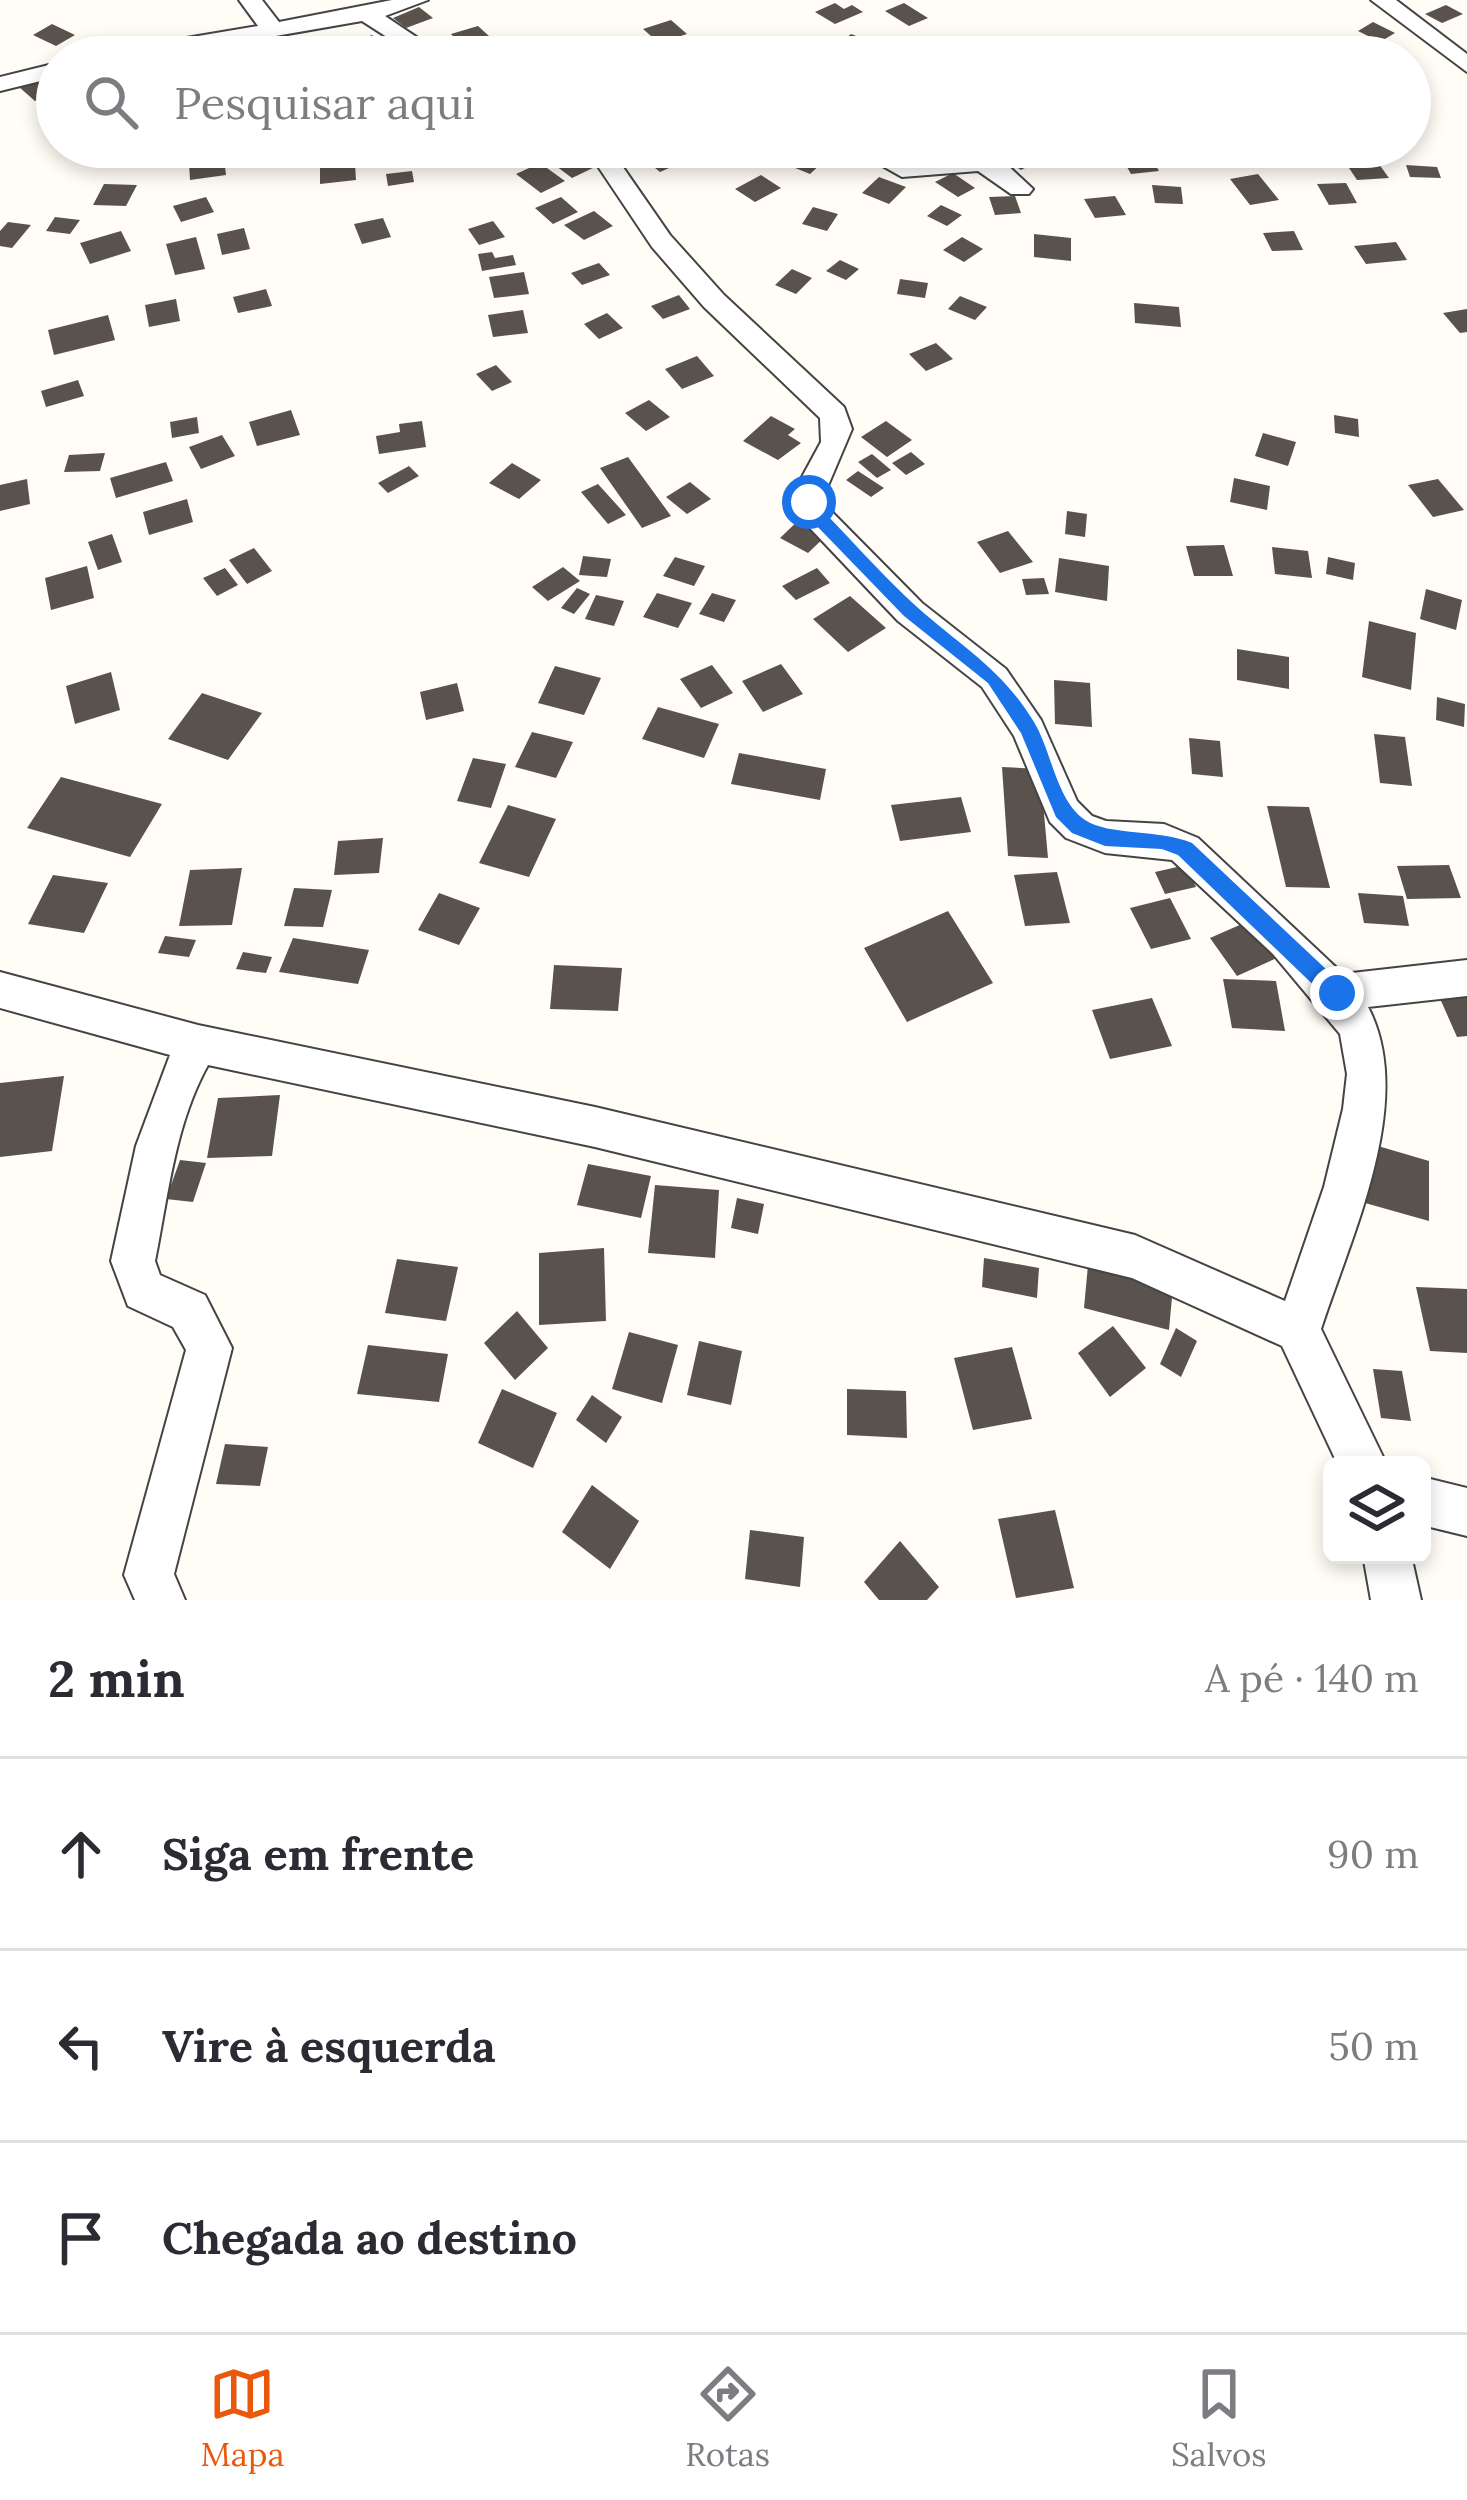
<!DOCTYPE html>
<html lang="pt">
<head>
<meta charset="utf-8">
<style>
	body { margin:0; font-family:Lora,serif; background:#f7f7f7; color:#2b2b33 }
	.controls { position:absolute; right:36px; bottom:36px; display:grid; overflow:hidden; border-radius:18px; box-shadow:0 6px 18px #0003 }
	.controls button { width:108px; height:108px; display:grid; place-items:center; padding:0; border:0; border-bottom:3px solid #e1e1e2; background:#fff; color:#2b2b33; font:60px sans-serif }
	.stop { position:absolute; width:36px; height:36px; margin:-27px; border:9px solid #1a73e8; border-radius:50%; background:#fff }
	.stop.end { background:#1a73e8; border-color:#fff; box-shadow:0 3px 12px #0008 }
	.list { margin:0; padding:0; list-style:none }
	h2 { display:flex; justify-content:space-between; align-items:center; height:156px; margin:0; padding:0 48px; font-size:51px }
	h2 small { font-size:39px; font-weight:400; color:#7c7c81 }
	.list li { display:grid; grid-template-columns:78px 1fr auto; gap:36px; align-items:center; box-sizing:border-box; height:192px; padding:0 48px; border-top:3px solid #e1e1e2 }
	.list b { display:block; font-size:45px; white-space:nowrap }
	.list em { font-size:39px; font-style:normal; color:#7c7c81 }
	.icon { flex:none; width:66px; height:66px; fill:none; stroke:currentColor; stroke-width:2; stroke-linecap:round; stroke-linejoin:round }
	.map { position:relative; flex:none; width:1467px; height:1600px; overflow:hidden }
	.search { position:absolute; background:#fff; box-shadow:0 6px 18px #0003; left:36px; right:36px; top:36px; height:132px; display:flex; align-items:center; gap:30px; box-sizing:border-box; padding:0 42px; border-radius:66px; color:#7c7c81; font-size:45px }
	.sheet { height:732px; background:#fff }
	nav { display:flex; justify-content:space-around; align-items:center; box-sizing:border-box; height:168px; border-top:3px solid #e1e1e2; background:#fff; font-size:33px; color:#7c7c81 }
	nav a { display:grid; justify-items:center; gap:6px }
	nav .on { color:#ea580c }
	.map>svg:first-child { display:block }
	.building { fill:#5a524d }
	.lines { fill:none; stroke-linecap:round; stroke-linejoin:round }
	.street-casing { stroke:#444; stroke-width:4 }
	.street { fill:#fff; fill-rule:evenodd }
	.route { fill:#1a73e8 }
</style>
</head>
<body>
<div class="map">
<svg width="1467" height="1600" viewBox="0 0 1467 1600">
	<rect width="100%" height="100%" fill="#fffdf5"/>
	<path class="building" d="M835,3L844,9L852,5L863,12L835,24L815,12Z
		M904,3L928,18L909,26L885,11Z
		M1446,5L1463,14L1442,23L1425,14Z
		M419,7L433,18L406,28L393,18Z
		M671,20L687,34L659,43L643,29Z
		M1373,22L1395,33L1380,42L1358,31Z
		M52,24L75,35L56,46L33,35Z
		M478,26L489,36L461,45L451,34Z
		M851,34L875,43L859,55L836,46Z
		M372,35L387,48L369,55L354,42Z
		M50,74L57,80V92L35,101L19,87Z
		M442,147H465L476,157L448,168L430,152Z
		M1017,147H1052L1058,151L1021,170L999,156Z
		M668,148L685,161L660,172L644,159Z
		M577,151L597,166L572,178L552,163Z
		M795,151L823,162L810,174L783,163Z
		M1148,152L1159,171L1131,174L1120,155Z
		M1371,153L1389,178L1357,180L1341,156Z
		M224,158L226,175L190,180L189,163Z
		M540,163L565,181L541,193L516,174Z
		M355,164L356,180L320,184V167Z
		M1406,165L1437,167L1441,178L1410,177Z
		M412,171L414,182L388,186L386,174Z
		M953,173L975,188L958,197L935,182Z
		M1258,174L1279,200L1250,205L1230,179Z
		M761,175L781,188L755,202L735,189Z
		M879,177L906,187L889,204L862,193Z
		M1346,183L1357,203L1329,205L1317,184Z
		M104,184L137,185L126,206L93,205Z
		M1152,185L1181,187L1183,204L1155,203Z
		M1015,196L1021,213L995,215L989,197Z
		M1115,196L1126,215L1095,218L1084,199Z
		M206,197L214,212L181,222L173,206Z
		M561,197L578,212L553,224L535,208Z
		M941,205L962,215L947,226L927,216Z
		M813,207L838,214L827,231L802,224Z
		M594,211L613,226L584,240L564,225Z
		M55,217L80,220L70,234L46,231Z
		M383,218L391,237L362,244L354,224Z
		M493,221L505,237L479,245L468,229Z
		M8,222L31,225L12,248L0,246V231Z
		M244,228L250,249L222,255L217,234Z
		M121,231L131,251L90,264L80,243Z
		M1294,231L1303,250L1272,251L1263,233Z
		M1034,234L1071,238V261L1034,257Z
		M196,237L205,269L175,275L166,244Z
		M962,237L983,249L964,262L943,250Z
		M1396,242L1407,260L1366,264L1354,246Z
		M492,252L495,258L513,255L516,265L482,271L478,254Z
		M840,260L859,269L846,280L826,271Z
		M599,263L610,275L582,285L571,273Z
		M792,269L812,278L796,294L775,285Z
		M524,272L529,294L494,298L489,277Z
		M900,279L928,283L925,298L897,294Z
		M266,289L272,306L238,313L233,297Z
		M679,295L690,309L663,319L651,306Z
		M960,296L987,307L975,320L948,309Z
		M176,299L180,321L149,327L145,305Z
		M1134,303L1179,307L1181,327L1135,323Z
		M1467,309V332L1460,333L1443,313Z
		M523,310L528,333L493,337L488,315Z
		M607,313L623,328L599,339L584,324Z
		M108,315L115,340L54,355L48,330Z
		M936,343L953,359L926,371L909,354Z
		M697,356L714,376L682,389L665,369Z
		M496,365L512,382L492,391L476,374Z
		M78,380L84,396L46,407L41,391Z
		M649,400L670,417L646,431L625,413Z
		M291,410L300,435L257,446L249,422Z
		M1334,415L1358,419L1359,437L1335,433Z
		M771,416L795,429L788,435L801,443L778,460L743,441Z
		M197,417L199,433L172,438L170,422Z
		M422,421L426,447L379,454L376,436L400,432L399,424Z
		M886,421L912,440L887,457L861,437Z
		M1263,433L1296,442L1288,466L1255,456Z
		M222,435L235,456L201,469L189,447Z
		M911,452L925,464L906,475L892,463Z
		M105,453L100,471L64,472L69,455Z
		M872,454L891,470L877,478L858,462Z
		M628,457L671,516L642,528L600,468Z
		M166,462L173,481L116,498L110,478Z
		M512,463L541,480L519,499L489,483Z
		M409,466L419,476L388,493L378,483Z
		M858,471L884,488L871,497L846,480Z
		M1234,478L1270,486L1267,510L1230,502Z
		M27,479L30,504L0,511V485Z
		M1438,479L1464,510L1433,517L1408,485Z
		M690,482L711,499L687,514L666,497Z
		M598,484L626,515L608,524L581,492Z
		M187,499L193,522L149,535L143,512Z
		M1067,511L1087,514L1085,537L1065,534Z
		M802,517L829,533L808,553L780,538Z
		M1008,531L1033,562L1000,573L977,542Z
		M112,534L122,562L98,570L88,542Z
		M1224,545L1233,576H1194L1186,546Z
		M1272,547L1308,551L1312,578L1275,574Z
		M254,548L272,571L247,584L229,560Z
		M583,556L611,559L607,577L579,575Z
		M675,557L705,566L694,586L663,576Z
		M1328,557L1355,563L1353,580L1326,574Z
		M1059,558L1109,566L1107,601L1055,592Z
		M87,566L94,598L51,610L45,578Z
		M563,567L580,581L548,601L532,587Z
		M225,568L238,585L217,596L203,578Z
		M817,568L830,583L796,600L782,586Z
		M1044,578L1049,594L1026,595L1022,579Z
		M577,588L590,594L574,614L561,608Z
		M1426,589L1462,600L1456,630L1420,619Z
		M657,593L692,603L678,628L643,617Z
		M712,593L736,600L724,622L699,614Z
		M596,595L624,601L614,626L585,619Z
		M850,596L886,628L848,652L813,619Z
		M1369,621L1416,633L1411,690L1362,677Z
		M1237,649L1289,657V689L1237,680Z
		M781,664L803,694L763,712L742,681Z
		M712,665L733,693L701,708L680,679Z
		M555,666L601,678L584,715L538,703Z
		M111,672L120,710L75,724L66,686Z
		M1054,680L1090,683L1092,727L1055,724Z
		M457,683L464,711L426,720L420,692Z
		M202,693L262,713L228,760L168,739Z
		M1437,697L1465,704L1464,727L1436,720Z
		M658,707L719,724L704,758L642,739Z
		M532,732L573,742L556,778L515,767Z
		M1374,734L1405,737L1412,786L1380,783Z
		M1189,738L1220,741L1223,777L1192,774Z
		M739,753L826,769L820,800L731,784Z
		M473,758L506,764L491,808L457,801Z
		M1002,767L1040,769L1048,858L1008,856Z
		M61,777L162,804L130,857L27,828Z
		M961,797L971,832L900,841L891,805Z
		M508,805L556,819L529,877L479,863Z
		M1267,806L1309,807L1330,888L1286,887Z
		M383,838L379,873L334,875L338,841Z
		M1186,865L1196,887L1165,894L1155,872Z
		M1449,865L1461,898L1407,899L1397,866Z
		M242,868L232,925L179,926L190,870Z
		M1057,872L1070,923L1025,926L1014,875Z
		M53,875L108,883L84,933L28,924Z
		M294,888L332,890L323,927L284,926Z
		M439,893L480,908L459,945L418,930Z
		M1358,893L1403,896L1409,926L1364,923Z
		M1170,898L1191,939L1151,949L1130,908Z
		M948,911L993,983L907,1022L864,948Z
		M1251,920L1279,957L1237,976L1210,938Z
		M165,936L196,940L189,957L158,953Z
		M293,938L369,950L358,984L279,972Z
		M243,952L272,957L266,973L236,969Z
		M554,965L622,968L618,1011L550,1009Z
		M1223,979L1276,981L1285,1031L1232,1028Z
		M1467,990V1036L1457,1037L1438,994Z
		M1152,998L1172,1046L1110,1059L1092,1010Z
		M64,1076L52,1151L0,1157V1083Z
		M280,1095L272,1156L207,1158L218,1098Z
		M1361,1141L1429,1161V1221L1358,1201Z
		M180,1160L206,1163L193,1202L166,1199Z
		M588,1164L651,1176L641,1218L577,1205Z
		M655,1185L719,1190L715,1258L648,1253Z
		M737,1198L764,1204L758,1234L731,1228Z
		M604,1248L606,1321L539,1325V1253Z
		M984,1258L1039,1268L1037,1298L982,1287Z
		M397,1259L458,1267L446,1321L385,1313Z
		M1088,1265L1173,1286L1169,1330L1084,1308Z
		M1416,1287L1467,1289V1353L1430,1351Z
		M517,1311L548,1348L515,1380L484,1343Z
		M1113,1326L1146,1368L1110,1397L1078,1353Z
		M1176,1328L1197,1341L1181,1377L1160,1364Z
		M629,1332L678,1345L662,1403L612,1389Z
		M699,1341L742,1351L731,1405L687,1395Z
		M368,1345L448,1354L439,1402L357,1394Z
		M1012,1347L1032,1419L973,1430L954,1358Z
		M1373,1369L1402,1371L1411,1421L1381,1418Z
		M502,1389L557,1413L533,1468L478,1443Z
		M847,1389L906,1391L907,1438L847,1435Z
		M592,1395L622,1417L606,1443L576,1420Z
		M225,1444L268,1447L260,1486L216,1484Z
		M592,1485L639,1521L610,1569L562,1532Z
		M1055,1510L1074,1588L1016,1598L998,1519Z
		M750,1530L804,1537L800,1587L745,1579Z
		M900,1541L939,1587L927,1600H879L864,1582Z"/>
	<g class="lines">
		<defs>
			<path id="street" d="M239,0H262L279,22L392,0H428L385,16L446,57H418L362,21L156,57H103L115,50L258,26Z
				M1371,0H1396L1467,54V72Z
				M57,63V77L0,91V77Z
				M585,147H609L670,235L724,295L844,407L852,429L827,488L833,513L922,603L1006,669L1041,720L1077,801L1092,816L1106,821L1164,824L1198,838L1343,974L1467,960V996L1368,1007C1417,1100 1351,1236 1321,1329L1387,1465H1338L1282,1346L1132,1278L595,1147L208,1065C175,1124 168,1196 155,1261L160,1275L205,1295L232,1348L174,1574L185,1600H135L124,1575L186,1350L173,1327L128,1306L111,1261L136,1146L170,1055L0,1008V972L198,1025L595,1107L1135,1235L1285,1301L1324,1187L1343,1109L1347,1074L1340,1034L1273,954L1172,860L1105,853L1066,838L1050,822L1014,736L982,687L898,621L809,527L797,502L796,488L821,442L820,418L704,307L652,247Z
				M849,147H880L907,162L979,155L1005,163L1033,189L1029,194H1011L978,171L902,177Z
				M1422,1477L1467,1488V1536L1422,1525Z
				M1363,1555H1411L1421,1600H1371Z"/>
		</defs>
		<use href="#street" class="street-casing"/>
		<use href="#street" class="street"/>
	</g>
	<path class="route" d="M803,498H815L826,514C856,545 885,578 917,607C962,647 1002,669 1034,722C1052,752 1056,800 1085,820C1109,836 1159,829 1192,843L1344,986V1000H1329L1178,855L1162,849L1105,846L1072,833L1056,817L1021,733L988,683L904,616L814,523L801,502Z"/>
</svg>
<div class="controls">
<button><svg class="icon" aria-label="layers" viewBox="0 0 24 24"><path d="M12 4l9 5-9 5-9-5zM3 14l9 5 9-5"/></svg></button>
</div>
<div class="stop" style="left:809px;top:502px"></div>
<div class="stop end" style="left:1337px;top:993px"></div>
<div class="search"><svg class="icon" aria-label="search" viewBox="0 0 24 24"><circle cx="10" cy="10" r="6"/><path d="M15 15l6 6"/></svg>Pesquisar aqui</div>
</div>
<section class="sheet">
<h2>2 min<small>A pé · 140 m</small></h2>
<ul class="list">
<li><svg class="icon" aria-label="ahead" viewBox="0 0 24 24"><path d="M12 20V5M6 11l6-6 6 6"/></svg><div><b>Siga em frente</b></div><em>90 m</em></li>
<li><svg class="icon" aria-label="left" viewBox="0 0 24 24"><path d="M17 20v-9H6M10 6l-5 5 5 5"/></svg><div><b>Vire à esquerda</b></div><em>50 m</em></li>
<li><svg class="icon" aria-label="arrive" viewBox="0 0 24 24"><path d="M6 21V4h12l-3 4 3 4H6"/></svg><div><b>Chegada ao destino</b></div></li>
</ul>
</section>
<nav>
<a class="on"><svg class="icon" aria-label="map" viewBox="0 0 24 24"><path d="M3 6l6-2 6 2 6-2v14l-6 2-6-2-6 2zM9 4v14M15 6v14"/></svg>Mapa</a>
<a><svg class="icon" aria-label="directions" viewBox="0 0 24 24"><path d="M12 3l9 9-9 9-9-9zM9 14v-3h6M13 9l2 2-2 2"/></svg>Rotas</a>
<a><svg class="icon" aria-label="saved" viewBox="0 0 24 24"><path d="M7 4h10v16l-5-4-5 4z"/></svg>Salvos</a>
</nav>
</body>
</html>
